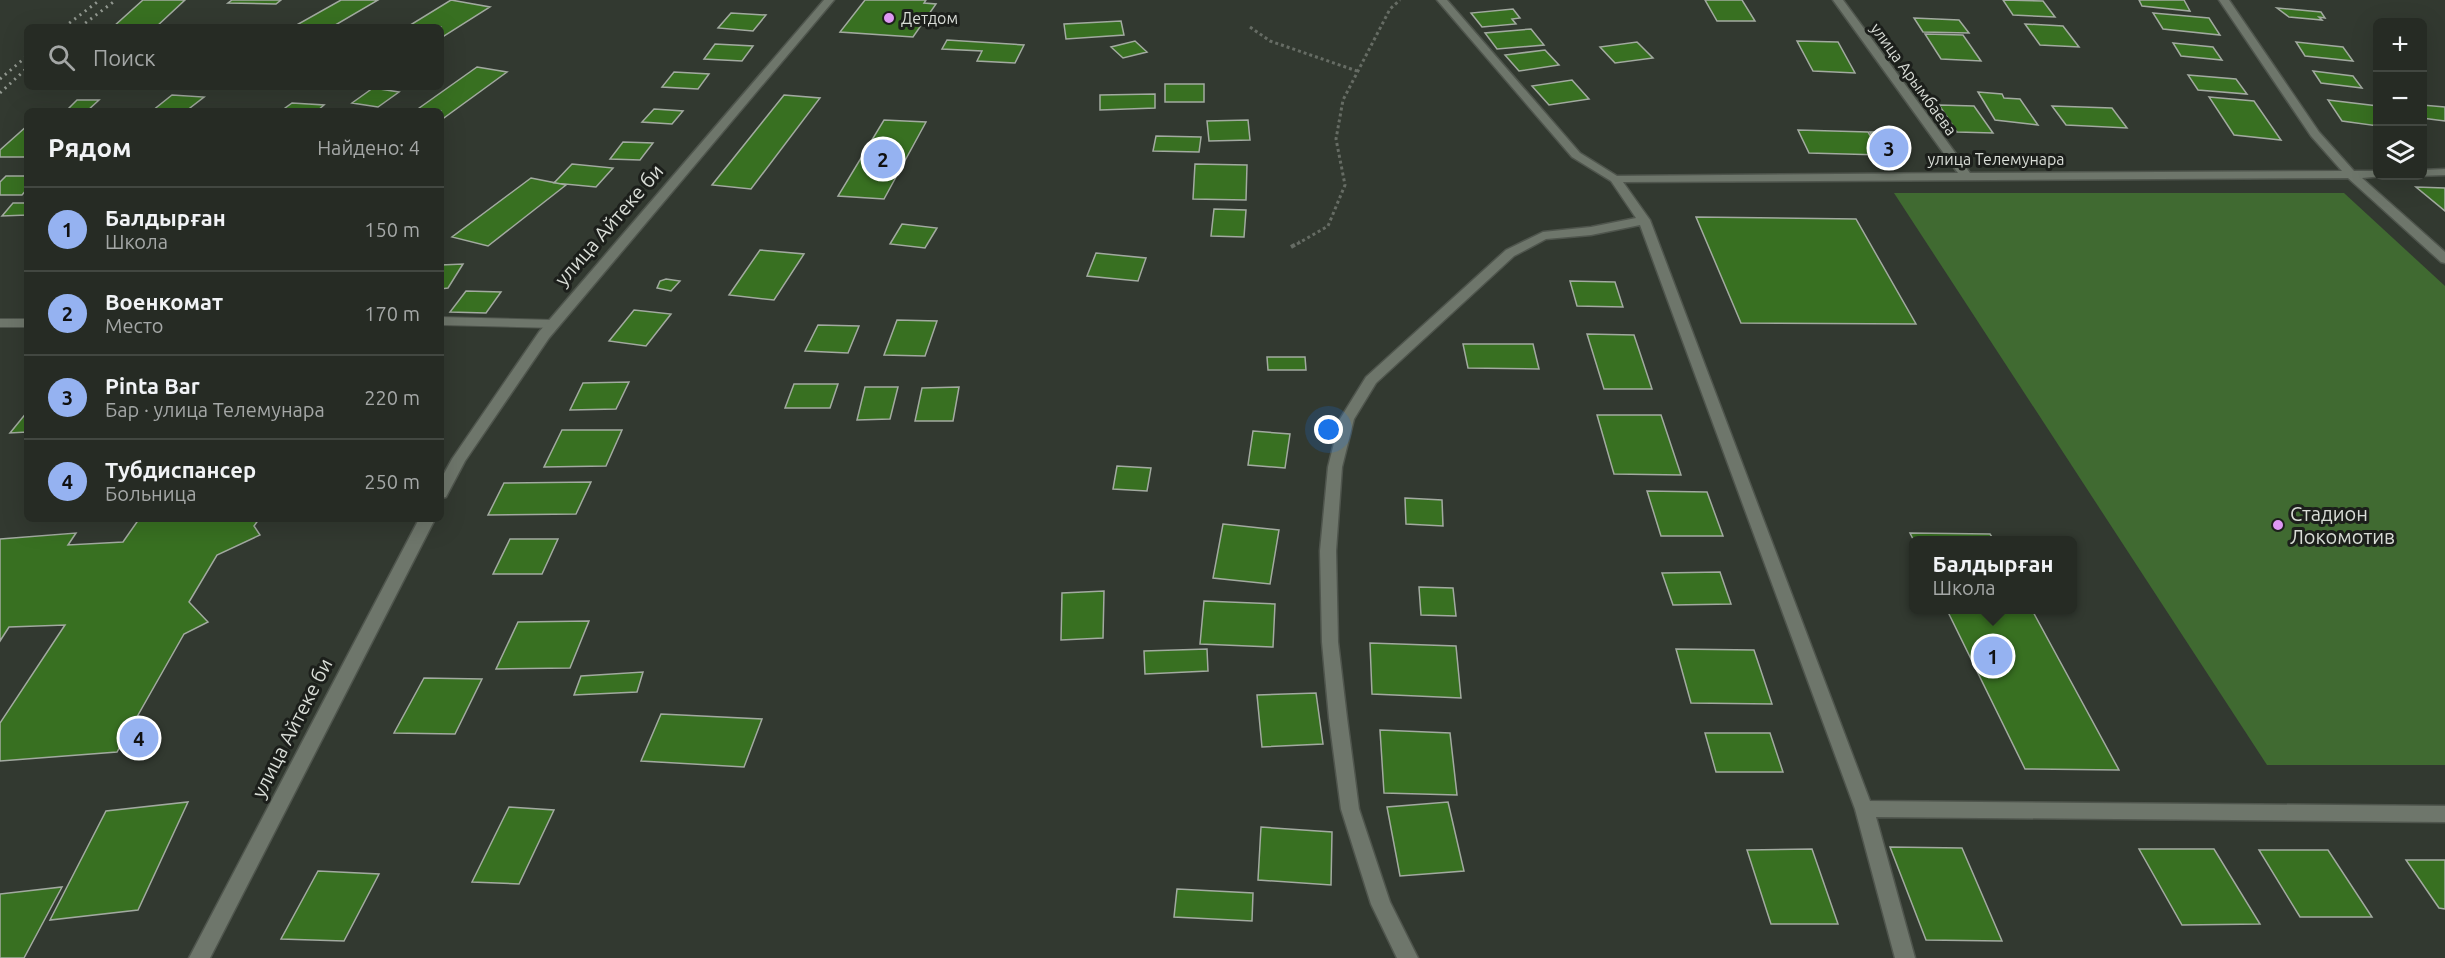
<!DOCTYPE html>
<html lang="ru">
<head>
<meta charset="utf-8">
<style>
	body { margin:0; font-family:Ubuntu,sans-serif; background:#323731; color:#f1f3f6 }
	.controls { position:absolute; right:18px; top:18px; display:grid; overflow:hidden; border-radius:9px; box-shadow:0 6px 24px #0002 }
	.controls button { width:54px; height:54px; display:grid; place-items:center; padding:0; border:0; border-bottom:2px solid #424741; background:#262b24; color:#f1f3f6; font:30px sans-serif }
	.you { position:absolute; left:1329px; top:430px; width:21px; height:21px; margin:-15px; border:4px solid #fff; border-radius:50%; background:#1a73e8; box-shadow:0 0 0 9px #1a73e833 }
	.badge { display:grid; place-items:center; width:39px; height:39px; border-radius:50%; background:#95b2f1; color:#111; font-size:20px; font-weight:700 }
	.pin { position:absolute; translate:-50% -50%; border:3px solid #fff; box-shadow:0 2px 6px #0006 }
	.popup { position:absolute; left:1909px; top:536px; width:168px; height:78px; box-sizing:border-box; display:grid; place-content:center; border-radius:9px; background:#262b24; filter:drop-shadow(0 2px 4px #0005); font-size:20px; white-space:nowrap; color:#a4a7a6 }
	.popup b { font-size:22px; color:#f1f3f6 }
	.popup::after { content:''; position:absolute; left:50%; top:100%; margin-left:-12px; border:12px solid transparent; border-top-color:#262b24 }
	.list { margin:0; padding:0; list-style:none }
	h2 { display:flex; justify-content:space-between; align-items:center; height:78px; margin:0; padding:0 24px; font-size:26px }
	h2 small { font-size:20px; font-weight:400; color:#a4a7a6 }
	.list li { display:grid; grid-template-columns:39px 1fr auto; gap:18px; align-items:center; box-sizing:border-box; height:84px; padding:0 24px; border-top:2px solid #424741 }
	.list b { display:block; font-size:22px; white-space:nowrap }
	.list p { margin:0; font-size:20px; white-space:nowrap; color:#a4a7a6 }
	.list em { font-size:20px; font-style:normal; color:#a4a7a6 }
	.icon { flex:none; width:33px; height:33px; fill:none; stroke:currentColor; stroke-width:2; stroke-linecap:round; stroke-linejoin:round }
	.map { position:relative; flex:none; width:2445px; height:958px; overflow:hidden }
	.search { position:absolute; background:#262b24; box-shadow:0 6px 24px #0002; left:24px; top:24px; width:420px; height:66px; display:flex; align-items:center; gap:15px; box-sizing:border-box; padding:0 21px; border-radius:9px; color:#a4a7a6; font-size:22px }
	.panel { position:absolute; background:#262b24; box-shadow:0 6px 24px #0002; left:24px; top:108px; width:420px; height:414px; border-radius:9px }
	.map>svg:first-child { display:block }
	.green { fill:#406a31 }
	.building { fill:#387021; stroke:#a2aaa0; stroke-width:1.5 }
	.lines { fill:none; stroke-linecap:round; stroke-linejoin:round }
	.lane-casing { stroke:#4f554d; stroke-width:2 }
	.street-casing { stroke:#4f554d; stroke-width:3 }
	.path-far1 { stroke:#666c64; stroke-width:3; stroke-dasharray:3 3; stroke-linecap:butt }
	.path { stroke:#666c64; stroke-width:4; stroke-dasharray:4.5 4.5; stroke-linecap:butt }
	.lane { fill:#6e766b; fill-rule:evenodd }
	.street { fill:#6e766b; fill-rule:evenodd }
	.rail { stroke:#929890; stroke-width:3; stroke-dasharray:2 4.5; stroke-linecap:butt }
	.poi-dot { fill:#de98f3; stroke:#1c1f1b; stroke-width:2 }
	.labels { text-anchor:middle; stroke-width:6; stroke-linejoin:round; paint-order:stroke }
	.far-poi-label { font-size:16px; fill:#d9ddd7; stroke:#1c1f1b; text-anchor:start }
	.far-street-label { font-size:16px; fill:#d9ddd7; stroke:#1c1f1b }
	.street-label { font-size:20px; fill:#d9ddd7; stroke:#1c1f1b }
	.poi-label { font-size:20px; fill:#d9ddd7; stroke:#1c1f1b; text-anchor:start }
</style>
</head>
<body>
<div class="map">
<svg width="2445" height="958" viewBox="0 0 2445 958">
	<rect width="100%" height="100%" fill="#323930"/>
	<path class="green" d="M1894,193H2344L2445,286V765H2267Z"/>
	<path class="building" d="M143,0H185L156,27H113Z
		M232,0H281L276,4L228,3Z
		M341,0H378L332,27H293Z
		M451,0L490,7L441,38V27H407Z
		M865,0H926L924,3L936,4L913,37L840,32Z
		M1705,0H1742L1755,21H1717Z
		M2003,0L2043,1L2055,17L2013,15Z
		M2139,0H2184L2190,11L2142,6Z
		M2277,8L2321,12L2325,18L2319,17L2322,20L2289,17Z
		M1513,9L1520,18L1512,19L1516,24L1482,27L1471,13Z
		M731,13L766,15L753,31L718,28Z
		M2153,13L2209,18L2220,35L2163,29Z
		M1914,18L1959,20L1969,33L1923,32Z
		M1121,21L1124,35L1066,39L1064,24Z
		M2025,24L2063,26L2079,47L2040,45Z
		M1531,29L1544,45L1497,49L1485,33Z
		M1925,34L1963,35L1981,61L1941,59Z
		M947,40L1024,45L1015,63L977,61L982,51L942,49Z
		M1135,41L1147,52L1123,58L1111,47Z
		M1797,41L1838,42L1855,73L1813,71Z
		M1637,42L1653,58L1615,63L1600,47Z
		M2296,42L2343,47L2353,61L2305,56Z
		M2173,43L2213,47L2222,60L2181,56Z
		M715,44L753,46L742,61L704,59Z
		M1545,50L1559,65L1519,71L1505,55Z
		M477,67L507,72L441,120V111H415Z
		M2313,71L2353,76L2362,88L2321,83Z
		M674,72L709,74L698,89L662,87Z
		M2188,75L2236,79L2247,94L2198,90Z
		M1572,80L1589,99L1549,105L1532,86Z
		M1165,84H1204V102H1165Z
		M373,88L399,92L378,107L352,103Z
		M1978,92L2002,94L2004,98L2020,99L2038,125L1995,120Z
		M1155,94V108L1100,110V95Z
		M172,95L204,97L186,111H152Z
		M784,95L820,98L751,189L712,185Z
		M2209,97L2254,101L2281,140L2234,135Z
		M77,100H99L87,111H66Z
		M2328,100L2378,106V126L2342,121Z
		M292,103L324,105L317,111H281Z
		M1939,105L1974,106L1993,133L1957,132Z
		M2422,105L2445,107V121L2422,118Z
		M2052,106L2112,108L2127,128L2066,125Z
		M654,109L683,111L672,124L642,122Z
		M884,120L926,122L884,199L838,196Z
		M1248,120L1250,140L1209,141L1207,121Z
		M27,126V157H0V150Z
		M1798,130L1868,132L1881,155L1809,153Z
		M1870,132H1883L1900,162L1887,161Z
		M1156,136L1201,137L1199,152L1153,151Z
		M623,142L653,143L640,160L610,159Z
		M572,164L613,168L596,187L554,183Z
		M1195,164L1247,165L1246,200L1193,199Z
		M6,176H27V189L22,195H0V182Z
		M531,178L566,185L488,246L452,237Z
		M2416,187L2445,188V211Z
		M13,203H27V215L2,216Z
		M1214,209L1246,210L1244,237L1211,236Z
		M1696,217L1856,219L1916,324L1741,323Z
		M902,224L937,228L925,248L890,244Z
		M760,250L804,254L774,300L729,295Z
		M1096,253L1146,258L1138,281L1087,276Z
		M463,264L448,288L441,289V265Z
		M666,279L680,281L671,291L657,288L660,281Z
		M1570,281L1615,282L1623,307L1577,306Z
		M466,291L501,292L486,313L450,312Z
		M634,310L671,314L646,346L609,341Z
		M897,320L937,321L925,356L884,355Z
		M818,325L859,326L848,353L805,351Z
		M1587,334L1634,335L1652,389H1604Z
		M1463,344H1533L1539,369L1468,368Z
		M1267,357H1305L1306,370H1268Z
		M629,382L616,409L570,410L583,383Z
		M794,384H838L830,408H785Z
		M865,387H898L890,419L857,420Z
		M959,387L953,421H915L922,388Z
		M27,412V432L10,433Z
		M1597,415H1661L1681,475L1614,474Z
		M562,430H622L606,466L544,467Z
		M1253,431L1290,434L1285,468L1248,465Z
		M1117,466L1151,468L1147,491L1113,489Z
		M591,482L576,514L488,515L504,483Z
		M1647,491L1707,492L1723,536H1661Z
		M1405,498L1442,500L1443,526L1406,524Z
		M139,519H259L254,526L260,535L217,555L189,602L208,622L184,634L117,752L0,761V723L65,625L9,627L0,641V539L76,533L68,545L123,542Z
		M1223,524L1279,530L1270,584L1213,578Z
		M1910,533L1990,534L1994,540L1914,541Z
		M510,539H558L542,574H493Z
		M1720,572L1731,604L1673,605L1662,573Z
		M1419,587L1453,588L1456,616L1421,615Z
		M1104,591L1103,638L1061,640L1062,593Z
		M1204,601L1275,604L1273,647L1200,644Z
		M1947,610H2032L2119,770L2025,769Z
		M589,621L570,668L496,669L518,622Z
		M1370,643L1456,646L1461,698L1372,694Z
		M1207,649L1208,671L1145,674L1144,651Z
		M1676,649L1754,650L1772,704L1691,703Z
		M643,672L637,692L574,695L581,676Z
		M424,678L482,679L455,734L394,733Z
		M1316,693L1323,744L1262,747L1257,695Z
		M661,714L762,719L744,767L641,761Z
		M1380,730L1450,733L1457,795L1384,793Z
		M1705,733H1770L1783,772H1716Z
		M188,802L138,910L50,920L106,811Z
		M1448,802L1464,871L1400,876L1387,807Z
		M509,807L554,810L519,884L472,882Z
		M1261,827L1332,832L1331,885L1258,880Z
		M1890,847L1962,848L2002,941L1926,940Z
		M1812,849L1838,924H1771L1747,850Z
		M2139,849H2214L2260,924L2182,925Z
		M2259,850H2328L2372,917H2300Z
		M2406,860H2445V909L2439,908Z
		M318,871L379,874L344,941L281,939Z
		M62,887L24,958H0V894Z
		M1177,889L1253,893L1252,921L1174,917Z"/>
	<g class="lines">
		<defs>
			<path id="lane" d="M441,317L554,320L560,324L554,328L441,325Z
				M0,319H27V327H0Z"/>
			<path id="street" d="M824,0H834L549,338L465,461L446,497L441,498V479L452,459L539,332Z
				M1437,0H1447L1580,153L1617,176L1958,173L1833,0H1843L1970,173L2342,171L2311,136L2219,0H2229L2319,132L2354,171H2378V176H2383L2362,178L2445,252V263L2441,262L2348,178L1623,182L1650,220L1870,801L2445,806V822L1876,817L1915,958H1895L1855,809L1640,225L1591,235L1546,239L1514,256L1376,383L1354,419L1342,467L1336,551L1338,642L1347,718L1359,809L1390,902L1418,958H1397L1371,904L1341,809L1329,718L1322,642L1320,551L1328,467L1340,419L1366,377L1506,250L1543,232L1591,227L1636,218L1611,181L1572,157Z
				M2445,169V175L2418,176H2422V170Z
				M419,519H435L210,958H189Z"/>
		</defs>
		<use href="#lane" class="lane-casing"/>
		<use href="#street" class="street-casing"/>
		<path class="path-far1" d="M1250,27L1270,41L1357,71
			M1297,244L1328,226L1345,185L1336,139L1343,100L1390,9L1400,0"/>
		<path class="path" d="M1291,247L1300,242"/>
		<use href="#lane" class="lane"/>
		<use href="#street" class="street"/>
		<path class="rail" d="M64,27L100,0
			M80,27L116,0
			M0,79L27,56
			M0,93L27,68"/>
	</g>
	<g class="poi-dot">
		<circle cx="889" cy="18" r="6"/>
		<circle cx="2278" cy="525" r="6"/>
	</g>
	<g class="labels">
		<g class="far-poi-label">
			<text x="901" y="24">Детдом</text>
		</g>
		<g class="far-street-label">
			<text transform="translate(1914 79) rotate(54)" y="6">улица Арымбаева</text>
			<text x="1996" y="165">улица Телемунара</text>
		</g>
		<g class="street-label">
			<text transform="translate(609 225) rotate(-49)" y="7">улица Айтеке би</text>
			<text transform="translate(292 728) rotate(-63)" y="7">улица Айтеке би</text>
		</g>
		<g class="poi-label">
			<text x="2290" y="521">Стадион<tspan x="2290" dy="23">Локомотив</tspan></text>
		</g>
	</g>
</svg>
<div class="controls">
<button>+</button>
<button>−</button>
<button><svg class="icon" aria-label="layers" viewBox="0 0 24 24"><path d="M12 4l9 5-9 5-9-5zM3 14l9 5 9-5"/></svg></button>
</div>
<div class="you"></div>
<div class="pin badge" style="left:1993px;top:656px">1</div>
<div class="popup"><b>Балдырған</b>Школа</div>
<div class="pin badge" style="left:883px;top:159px">2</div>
<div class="pin badge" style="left:1889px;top:148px">3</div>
<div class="pin badge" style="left:139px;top:738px">4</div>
<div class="search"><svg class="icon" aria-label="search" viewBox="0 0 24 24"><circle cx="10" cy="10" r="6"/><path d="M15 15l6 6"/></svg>Поиск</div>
<section class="panel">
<h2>Рядом<small>Найдено: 4</small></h2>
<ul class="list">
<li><span class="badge">1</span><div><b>Балдырған</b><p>Школа</p></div><em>150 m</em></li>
<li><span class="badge">2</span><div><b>Военкомат</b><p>Место</p></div><em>170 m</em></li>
<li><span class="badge">3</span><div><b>Pinta Bar</b><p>Бар · улица Телемунара</p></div><em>220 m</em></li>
<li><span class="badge">4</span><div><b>Тубдиспансер</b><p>Больница</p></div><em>250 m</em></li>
</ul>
</section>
</div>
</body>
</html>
